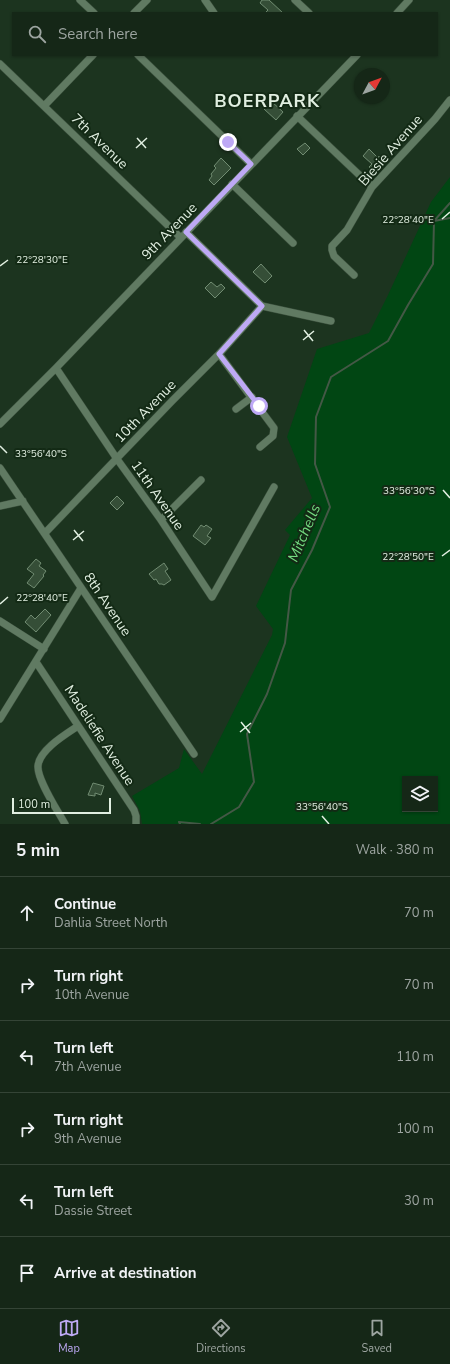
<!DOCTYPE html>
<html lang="en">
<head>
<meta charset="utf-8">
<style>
	body { margin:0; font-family:"Nunito Sans",sans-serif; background:#1e2f20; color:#f1f3f6 }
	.controls { position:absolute; right:12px; bottom:12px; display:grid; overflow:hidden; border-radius:0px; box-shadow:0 1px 3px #0004 }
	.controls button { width:36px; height:36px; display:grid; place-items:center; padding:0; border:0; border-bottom:1px solid #344436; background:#152717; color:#f1f3f6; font:20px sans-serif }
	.compass { position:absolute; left:354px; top:68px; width:36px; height:36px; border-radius:50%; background:#152717; box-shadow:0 1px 3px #0004; rotate:49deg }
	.scale { position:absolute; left:12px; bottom:10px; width:99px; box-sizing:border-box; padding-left:4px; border:2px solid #e1efe1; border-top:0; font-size:11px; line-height:14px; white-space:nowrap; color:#e1efe1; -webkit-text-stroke:3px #132a15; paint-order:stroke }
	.stop { position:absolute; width:12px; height:12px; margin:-9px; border:3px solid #bea9f5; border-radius:50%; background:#fff }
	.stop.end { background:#bea9f5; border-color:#fff; box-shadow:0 1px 4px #0008 }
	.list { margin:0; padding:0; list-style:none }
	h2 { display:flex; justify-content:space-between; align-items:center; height:52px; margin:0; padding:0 16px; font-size:17px }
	h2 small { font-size:13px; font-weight:400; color:#9da5a1 }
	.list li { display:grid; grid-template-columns:26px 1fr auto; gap:12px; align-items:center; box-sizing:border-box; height:72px; padding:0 16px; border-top:1px solid #344436 }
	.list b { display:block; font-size:15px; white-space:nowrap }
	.list p { margin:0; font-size:13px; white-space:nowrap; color:#9da5a1 }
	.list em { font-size:13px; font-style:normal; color:#9da5a1 }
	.icon { flex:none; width:22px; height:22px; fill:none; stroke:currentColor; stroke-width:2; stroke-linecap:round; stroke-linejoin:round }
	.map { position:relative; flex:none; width:450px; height:824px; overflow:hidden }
	.search { position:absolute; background:#152717; box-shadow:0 1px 3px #0004; left:12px; right:12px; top:12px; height:44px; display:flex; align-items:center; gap:10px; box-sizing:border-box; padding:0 14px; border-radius:0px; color:#9da5a1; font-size:15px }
	.sheet { height:484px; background:#152717 }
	nav { display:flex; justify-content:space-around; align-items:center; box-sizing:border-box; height:56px; border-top:1px solid #344436; background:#152717; font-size:11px; color:#9da5a1 }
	nav a { display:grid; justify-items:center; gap:2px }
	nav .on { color:#bea9f5 }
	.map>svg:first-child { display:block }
	.green { fill:#014613; fill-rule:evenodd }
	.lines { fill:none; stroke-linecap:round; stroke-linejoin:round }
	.stream { stroke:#445846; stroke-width:2 }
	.building { fill:#354e37; stroke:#718c72 }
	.street-casing { stroke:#3a4f3c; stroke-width:8 }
	.street { stroke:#607a62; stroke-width:7 }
	.route { stroke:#bea9f5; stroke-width:5 }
	.ticks { fill:none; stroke:#e1efe1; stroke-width:1.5 }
	.labels { text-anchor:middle; stroke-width:4; stroke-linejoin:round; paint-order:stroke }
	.street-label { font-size:14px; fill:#e1efe1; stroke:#132a15 }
	.water-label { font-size:15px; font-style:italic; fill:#73d97f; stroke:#132a15 }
	.district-label { font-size:18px; font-weight:bold; letter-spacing:1px; fill:#e1efe1; stroke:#132a15 }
	.ticks-label { font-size:10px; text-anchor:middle; fill:#e1efe1; stroke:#132a15; stroke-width:4; stroke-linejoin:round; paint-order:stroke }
</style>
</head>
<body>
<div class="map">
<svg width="450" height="824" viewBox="0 0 450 824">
	<rect width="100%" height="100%" fill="#1c341f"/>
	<path class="green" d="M450,177V824H142L140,811L132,796L179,768L184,749L202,774L272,635L273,629L256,606L290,535L285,530L312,498L287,437L317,349L369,333L388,295L431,202ZM405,779H435V809H405Z"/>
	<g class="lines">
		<path class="stream" d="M434,221L450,218
			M180,824L179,822L200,824
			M211,824L239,807L254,782L247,734L267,694L285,643L291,590L312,550L330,507L315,464L316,417L331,377L388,341L408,305L433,264L434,221L450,203"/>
	</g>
	<path class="building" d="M262,0H269L283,13H265L268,10L260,3Z
		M271,101L283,112L276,120L264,109Z
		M305,143L310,148L303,155L297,149Z
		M369,149L378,158L379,156L383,160L373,171L369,167L372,164L363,156Z
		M221,158L231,168L214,185L209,180L212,176L211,174L216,168L214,166Z
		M261,264L272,276L265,283L253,272Z
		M211,282L217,287L221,284L225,288L215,298L205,288Z
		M117,496L124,503L117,510L110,503Z
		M201,525L204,527L206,525L212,529L207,536L211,538L205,545L193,536Z
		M36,559L41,563L39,566L46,571L43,575L44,576L34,588L27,583L34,574L27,569Z
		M164,563L168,569L165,571L171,580L164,585L162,584H159L156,579L154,580L149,574Z
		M45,609L51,615L36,632L25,622L31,615L35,619Z
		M93,783L104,786L101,795L95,793V796L88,795Z"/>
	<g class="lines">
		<defs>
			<path id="street" d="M80,0L94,13
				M205,0L214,13
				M295,0L309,13
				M134,13L147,0
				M397,13L409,0
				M138,55L251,164
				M0,64L181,238
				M45,105L93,55
				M297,116L372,187
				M232,184L293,243
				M186,232L262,306L331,321
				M354,275L334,256L332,250V246L347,230L372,187L435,119L450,100
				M219,354L274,428L273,436L260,447
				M56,368L117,459L161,520L212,597L274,487
				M236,409L252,397
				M0,424L56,368L357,55
				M0,468L194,754
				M0,506L23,501
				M161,520L201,480
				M45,533L172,401L219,354L262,306
				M0,621L44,649
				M36,662L134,810L136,816V824
				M0,719L81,588
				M65,824C58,811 37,780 38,766C39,750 66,734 78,726"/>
		</defs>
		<use href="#street" class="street-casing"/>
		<use href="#street" class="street"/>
	</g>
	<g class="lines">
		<path class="route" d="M228,142L251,164L186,232L262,306L219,354L259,406"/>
	</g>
	<path class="ticks" d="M137,138L146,148M136,148L147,138M442,219L450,212M0,266L8,260M304,330L313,341M303,340L314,331M0,446L7,453M443,490L450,498M74,530L83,541M73,540L84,531M442,556L450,550M0,604L8,597M241,722L250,733M240,732L251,723M322,816L329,824"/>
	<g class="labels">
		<g class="street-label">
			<text transform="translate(100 141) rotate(44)" y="5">7th Avenue</text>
			<text transform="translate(390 150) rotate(-49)" y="5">Biesie Avenue</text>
			<text transform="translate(169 231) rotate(-46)" y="5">9th Avenue</text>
			<text transform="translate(145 411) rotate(-46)" y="5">10th Avenue</text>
			<text transform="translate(158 495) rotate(55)" y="5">11th Avenue</text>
			<text transform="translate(108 604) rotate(56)" y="5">8th Avenue</text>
			<text transform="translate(100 735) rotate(57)" y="5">Madeliefie Avenue</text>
		</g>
		<g class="water-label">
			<text transform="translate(304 533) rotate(-67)" y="5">Mitchells</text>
		</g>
		<g class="district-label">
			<text x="267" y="107">BOERPARK</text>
		</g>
	</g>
	<g class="ticks-label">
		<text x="408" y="223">22°28'40"E</text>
		<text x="42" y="263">22°28'30"E</text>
		<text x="41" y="457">33°56'40"S</text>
		<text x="409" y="494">33°56'30"S</text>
		<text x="408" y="560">22°28'50"E</text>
		<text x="42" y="601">22°28'40"E</text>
		<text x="322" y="810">33°56'40"S</text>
	</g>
</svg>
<div class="controls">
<button><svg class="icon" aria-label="layers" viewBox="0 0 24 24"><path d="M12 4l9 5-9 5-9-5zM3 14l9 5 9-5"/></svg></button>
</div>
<svg class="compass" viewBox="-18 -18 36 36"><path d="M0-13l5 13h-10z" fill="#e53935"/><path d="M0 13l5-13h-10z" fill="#9da5a1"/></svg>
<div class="scale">100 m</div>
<div class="stop" style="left:259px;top:406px"></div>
<div class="stop end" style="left:228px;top:142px"></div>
<div class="search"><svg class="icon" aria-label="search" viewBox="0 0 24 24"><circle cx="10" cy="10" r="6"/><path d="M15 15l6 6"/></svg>Search here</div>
</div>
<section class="sheet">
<h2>5 min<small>Walk · 380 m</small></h2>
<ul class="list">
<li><svg class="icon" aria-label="ahead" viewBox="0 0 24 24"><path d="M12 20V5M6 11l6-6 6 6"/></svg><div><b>Continue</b><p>Dahlia Street North</p></div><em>70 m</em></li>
<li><svg class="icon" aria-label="right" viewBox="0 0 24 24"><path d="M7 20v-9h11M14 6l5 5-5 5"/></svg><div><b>Turn right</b><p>10th Avenue</p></div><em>70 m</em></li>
<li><svg class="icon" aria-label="left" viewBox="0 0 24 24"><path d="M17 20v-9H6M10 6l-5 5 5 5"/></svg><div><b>Turn left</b><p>7th Avenue</p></div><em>110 m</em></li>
<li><svg class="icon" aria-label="right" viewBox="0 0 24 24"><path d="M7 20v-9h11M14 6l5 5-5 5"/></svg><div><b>Turn right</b><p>9th Avenue</p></div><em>100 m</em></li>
<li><svg class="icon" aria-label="left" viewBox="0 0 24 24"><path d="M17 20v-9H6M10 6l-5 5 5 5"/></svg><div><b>Turn left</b><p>Dassie Street</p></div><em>30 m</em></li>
<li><svg class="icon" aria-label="arrive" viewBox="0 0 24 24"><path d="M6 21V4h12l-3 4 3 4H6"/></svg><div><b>Arrive at destination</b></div></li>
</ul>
</section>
<nav>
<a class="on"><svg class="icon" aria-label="map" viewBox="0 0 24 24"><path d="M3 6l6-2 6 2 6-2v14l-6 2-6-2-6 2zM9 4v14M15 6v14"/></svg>Map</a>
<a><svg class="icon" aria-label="directions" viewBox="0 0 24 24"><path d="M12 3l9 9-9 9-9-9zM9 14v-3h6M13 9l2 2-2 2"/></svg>Directions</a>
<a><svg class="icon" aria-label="saved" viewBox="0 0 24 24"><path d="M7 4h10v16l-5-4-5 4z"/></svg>Saved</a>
</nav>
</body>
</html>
